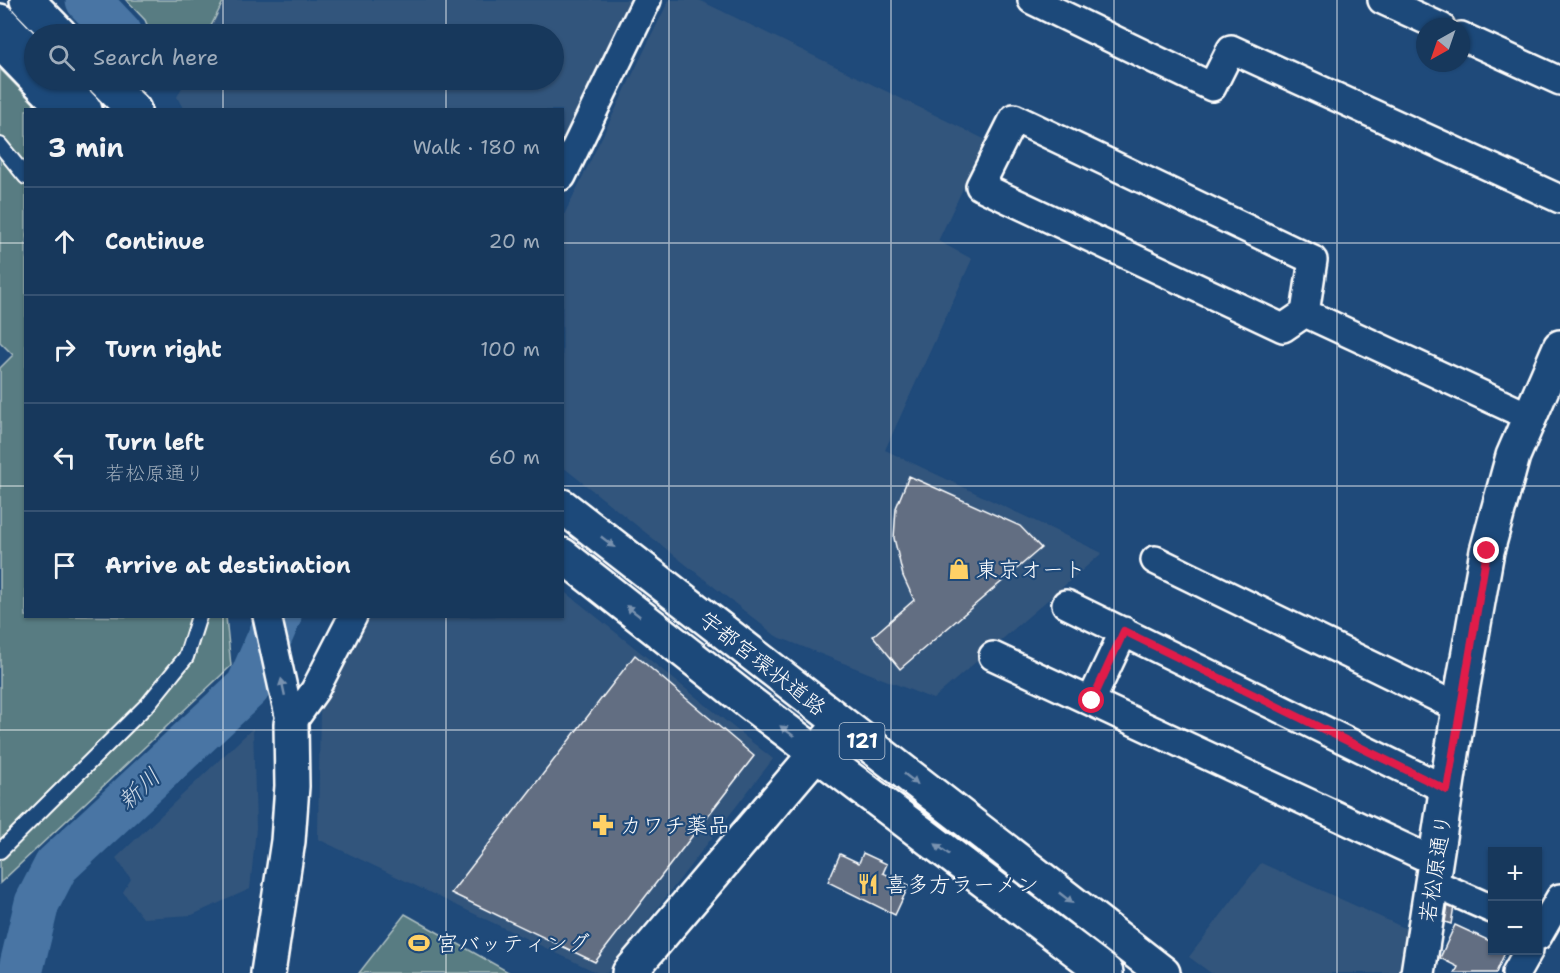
<!DOCTYPE html>
<html lang="en">
<head>
<meta charset="utf-8">
<style>
	body { margin:0; font-family:"Shantell Sans","Klee One",sans-serif; background:#203f62; color:#f1f3f6 }
	.controls { position:absolute; right:18px; bottom:18px; display:grid; overflow:hidden; border-radius:0px; box-shadow:0 2px 4px #0004 }
	.controls button { width:54px; height:54px; display:grid; place-items:center; padding:0; border:0; border-bottom:2px solid #365272; background:#17385c; color:#f1f3f6; font:30px sans-serif }
	.compass { position:absolute; left:1416px; top:18px; width:54px; height:54px; border-radius:50%; background:#17385c; box-shadow:0 2px 4px #0004; rotate:220deg }
	.stop { position:absolute; width:18px; height:18px; margin:-14px; border:4px solid #e11d48; border-radius:50%; background:#fff }
	.stop.end { background:#e11d48; border-color:#fff; box-shadow:0 2px 6px #0008 }
	.list { margin:0; padding:0; list-style:none }
	h2 { display:flex; justify-content:space-between; align-items:center; height:78px; margin:0; padding:0 24px; font-size:26px }
	h2 small { font-size:20px; font-weight:400; color:#9eacbb }
	.list li { display:grid; grid-template-columns:39px 1fr auto; gap:18px; align-items:center; box-sizing:border-box; height:108px; padding:0 24px; border-top:2px solid #365272 }
	.list b { display:block; font-size:22px; white-space:nowrap }
	.list p { margin:0; font-size:20px; white-space:nowrap; color:#9eacbb }
	.list em { font-size:20px; font-style:normal; color:#9eacbb }
	.icon { flex:none; width:33px; height:33px; fill:none; stroke:currentColor; stroke-width:2; stroke-linecap:round; stroke-linejoin:round }
	.map { position:relative; flex:none; width:1560px; height:973px; overflow:hidden }
	.search { position:absolute; background:#17385c; box-shadow:0 2px 4px #0004; left:24px; top:24px; width:540px; height:66px; display:flex; align-items:center; gap:15px; box-sizing:border-box; padding:0 21px; border-radius:33px; color:#9eacbb; font-size:22px }
	.panel { position:absolute; background:#17385c; box-shadow:0 2px 4px #0004; left:24px; top:108px; width:540px; height:510px; border-radius:0px }
	.map>svg:first-child { display:block }
	.built { fill:#33557c }
	.green { fill:#587c82; stroke:#acbec0; stroke-width:1.5 }
	.lines { fill:none; stroke-linecap:round; stroke-linejoin:round }
	.river { stroke:#4875a4; stroke-width:45 }
	.building { fill:#626e82; stroke:#fff; stroke-width:1.5 }
	.lane-casing { stroke:#fff; stroke-width:18 }
	.street-casing { stroke:#fff; stroke-width:32 }
	.secondary-casing { stroke:#fff; stroke-width:38 }
	.highway-casing { stroke:#fff; stroke-width:38 }
	.lane { stroke:#1f4a7a; stroke-width:14 }
	.street { stroke:#1f4a7a; stroke-width:27 }
	.secondary { stroke:#1f4a7a; stroke-width:33 }
	.highway { stroke:#1f4a7a; stroke-width:33 }
	.oneway { fill:#7992af }
	.route { stroke:#e11d48; stroke-width:8 }
	.grid { fill:none; stroke:#fff; stroke-width:1.5; stroke-opacity:0.55 }
	.labels { text-anchor:middle; stroke-width:4.5; stroke-linejoin:round; paint-order:stroke }
	.shield { fill:#1f4a7a; stroke:#bcc9d7; stroke-width:1.5 }
	.shield-label { font-size:21px; font-weight:bold; fill:#fff }
	.poi-label { font-size:22px; fill:#fff; stroke:#1f4a7a; text-anchor:start }
	.street-label { font-size:22px; fill:#fff; stroke:#1f4a7a }
	.water-label { font-size:24px; font-style:italic; fill:#d1dce8; stroke:#1f4a7a }
</style>
</head>
<body>
<div class="map">
<svg width="1560" height="973" viewBox="0 0 1560 973">
	<rect width="100%" height="100%" fill="#1f4a7a"/>
	<filter id="ink" filterUnits="userSpaceOnUse"><feTurbulence type="fractalNoise" baseFrequency=".0167" numOctaves="2"/><feDisplacementMap in="SourceGraphic" scale="12" xChannelSelector="R" yChannelSelector="G"/><feConvolveMatrix kernelMatrix="1 2 1 2 8 2 1 2 1" color-interpolation-filters="sRGB"/></filter>
	<g filter="url(#ink)">
		<path class="built" d="M224,0H631L563,142L562,110H184L177,97L186,80H554V34H207Z
			M669,0H699L986,140L938,241L972,259L885,450L1102,553L933,699L776,636L563,467L562,219Z
			M563,590L773,759L607,973H598L318,839L320,709L367,617L562,616Z
			M253,728L256,828L250,889L192,915L143,918L123,892L131,879L116,858Z
			M1261,863L1409,930L1400,973H1211L1189,957Z"/>
		<path class="green" d="M126,0H224L207,34H151L145,20Z
			M0,69L39,109L26,110V616L226,617L231,666L0,883V368L13,355L0,342Z
			M405,914L510,973H359Z"/>
		<g class="lines">
			<path class="river" d="M88,0L120,34
				M20,973L37,903L56,866L248,687L279,616"/>
		</g>
		<path class="building" d="M909,476L1020,526L1041,548L900,669L873,636L914,600L903,576L894,538L896,508Z
			M635,655L754,756L595,962L451,893Z
			M863,853L887,864L883,873L909,885L895,915L828,882L840,854L859,863Z
			M1448,905L1454,906L1451,924L1445,922Z
			M1455,925L1492,942V950H1506L1496,973H1455L1458,967L1440,958Z"/>
		<g class="lines">
			<defs>
				<path id="lane" d="M0,145L26,177
					M0,851L148,704L186,657L199,616"/>
				<path id="street" d="M1032,0L1212,87L1231,49L1560,199
					M1382,0L1441,27
					M1461,36L1560,81
					M0,46L62,110
					M562,176L647,0
					M1305,313L1313,260L1014,118L980,186L1283,328L1305,313L1528,416
					M1155,560L1459,708
					M1066,604L1447,790
					M267,616L291,724
					M993,656L1436,862
					M1091,701L1124,631
					M291,724L315,690L353,616
					M1433,883L1492,909
					M1538,936L1560,898
					M1516,973L1529,950"/>
				<path id="secondary" d="M268,973L288,841L292,786L291,724
					M629,973L840,725
					M1418,973L1459,708L1487,551L1513,456L1560,347"/>
				<path id="highway" d="M27,0L60,34
					M0,21L34,57
					M56,80L85,110
					M104,80L134,110
					M562,506L1163,973
					M562,555L750,703L1106,973"/>
			</defs>
			<use href="#lane" class="lane-casing"/>
			<use href="#street" class="street-casing"/>
			<use href="#secondary" class="secondary-casing"/>
			<use href="#highway" class="highway-casing"/>
			<use href="#lane" class="lane"/>
			<use href="#street" class="street"/>
			<use href="#secondary" class="secondary"/>
			<use href="#highway" class="highway"/>
		</g>
		<defs><path id="oneway-solid" d="M-6-.8H1V-3.2L6.5 0L1 3.2V.8H-6Z" transform="scale(1.5)"/></defs>
		<g class="oneway">
			<use href="#oneway-solid" transform="translate(608 542) rotate(38)"/>
			<use href="#oneway-solid" transform="translate(633 611) rotate(-142)"/>
			<use href="#oneway-solid" transform="translate(283 687) rotate(-102)"/>
			<use href="#oneway-solid" transform="translate(787 731) rotate(-143)"/>
			<use href="#oneway-solid" transform="translate(911 779) rotate(38)"/>
			<use href="#oneway-solid" transform="translate(942 849) rotate(-143)"/>
			<use href="#oneway-solid" transform="translate(1066 898) rotate(38)"/>
		</g>
	</g>
	<g class="lines" filter="url(#ink)">
		<path class="route" d="M1092,701L1124,631L1447,790L1487,551"/>
	</g>
	<path class="grid" d="M223,0V34M446,0V34M669,0V973M891,0V973M1114,0V973M1337,0V973M223,80V110M446,80V110M0,243H26M562,243H1560M0,486H26M562,486H1560M223,616V973M446,616V973M0,730H1560"/>
	<defs>
		<symbol id="shop-bare" viewBox="-9 -9 18 18"><path d="M-5-2.5h2.3a2.7 3.5 0 0 1 5.4 0H5L5.5 6h-11ZM-1.5-2.5h3a1.5 2.3 0 0 0-3 0Z" fill="#ffd166" stroke="#1f4a7a" stroke-width="2.5" paint-order="stroke"/></symbol>
		<symbol id="pharmacy-bare" viewBox="-9 -9 18 18"><path d="M-2-6h4v4h4v4h-4v4h-4v-4h-4v-4h4Z" fill="#ffd166" stroke="#1f4a7a" stroke-width="2.5" paint-order="stroke"/></symbol>
		<symbol id="restaurant-bare" viewBox="-9 -9 18 18"><path d="M-5-6h1v4h1v-4h1v4h1v-4h1v5L-1.5 .5V6h-2V.5L-5-1ZM5-6V6H3V1.5H1.5Q1.5-4 5-6Z" fill="#ffd166" stroke="#1f4a7a" stroke-width="2.5" paint-order="stroke"/></symbol>
		<symbol id="stadium-bare" viewBox="-9 -9 18 18"><path d="M0-5a6.5 5 0 1 0 0 10a6.5 5 0 1 0 0-10ZM-3.5-1.8h7v3.6h-7Z" fill="#ffd166" stroke="#1f4a7a" stroke-width="2.5" paint-order="stroke"/></symbol>
	</defs>
	<g fill-rule="evenodd">
		<use href="#shop-bare" x="944" y="554" width="30" height="30"/>
		<use href="#pharmacy-bare" x="588" y="810" width="30" height="30"/>
		<use href="#restaurant-bare" x="853" y="869" width="30" height="30"/>
		<use href="#stadium-bare" x="404" y="928" width="30" height="30"/>
	</g>
	<g class="labels">
		<rect class="shield" x="839.5" y="723" width="45" height="36" rx="4.5"/>
		<g class="shield-label">
			<text x="862" y="748">121</text>
		</g>
		<g class="poi-label">
			<text x="976" y="577">東京オート</text>
			<text x="620" y="833">カワチ薬品</text>
			<text x="885" y="892">喜多方ラーメン</text>
			<text x="436" y="951">宮バッティング</text>
		</g>
		<g class="street-label">
			<text transform="translate(763 663) rotate(38)" y="8">宇都宮環状道路</text>
			<text transform="translate(1435 868) rotate(-81)" y="8">若松原通り</text>
		</g>
		<g class="water-label">
			<text transform="translate(139 789) rotate(-43)" y="8">新川</text>
		</g>
	</g>
</svg>
<div class="controls">
<button>+</button>
<button>−</button>
</div>
<svg class="compass" viewBox="-18 -18 36 36"><path d="M0-13l5 13h-10z" fill="#e53935"/><path d="M0 13l5-13h-10z" fill="#9eacbb"/></svg>
<div class="stop" style="left:1092px;top:701px"></div>
<div class="stop end" style="left:1487px;top:551px"></div>
<div class="search"><svg class="icon" aria-label="search" viewBox="0 0 24 24"><circle cx="10" cy="10" r="6"/><path d="M15 15l6 6"/></svg>Search here</div>
<section class="panel">
<h2>3 min<small>Walk · 180 m</small></h2>
<ul class="list">
<li><svg class="icon" aria-label="ahead" viewBox="0 0 24 24"><path d="M12 20V5M6 11l6-6 6 6"/></svg><div><b>Continue</b></div><em>20 m</em></li>
<li><svg class="icon" aria-label="right" viewBox="0 0 24 24"><path d="M7 20v-9h11M14 6l5 5-5 5"/></svg><div><b>Turn right</b></div><em>100 m</em></li>
<li><svg class="icon" aria-label="left" viewBox="0 0 24 24"><path d="M17 20v-9H6M10 6l-5 5 5 5"/></svg><div><b>Turn left</b><p>若松原通り</p></div><em>60 m</em></li>
<li><svg class="icon" aria-label="arrive" viewBox="0 0 24 24"><path d="M6 21V4h12l-3 4 3 4H6"/></svg><div><b>Arrive at destination</b></div></li>
</ul>
</section>
</div>
</body>
</html>
